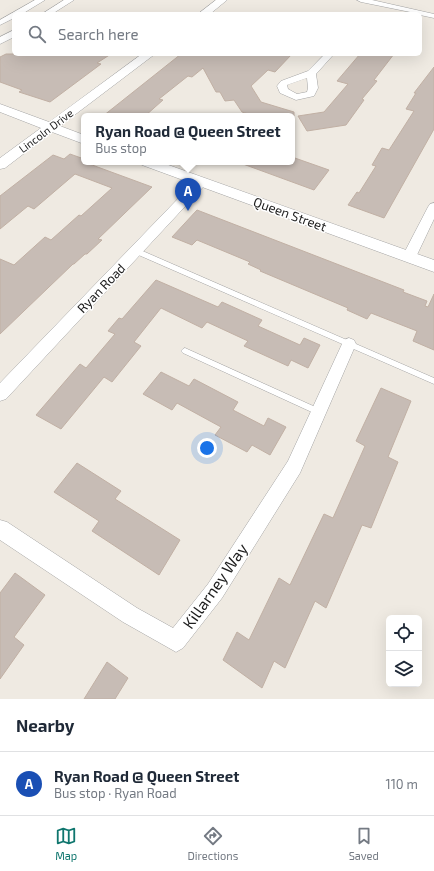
<!DOCTYPE html>
<html lang="en">
<head>
<meta charset="utf-8">
<style>
	body { margin:0; font-family:"Exo 2",sans-serif; background:#f6f6f7; color:#1f2937 }
	.controls { position:absolute; right:12px; bottom:12px; display:grid; overflow:hidden; border-radius:6px; box-shadow:0 4px 16px #0002 }
	.controls button { width:36px; height:36px; display:grid; place-items:center; padding:0; border:0; border-bottom:1px solid #e0e1e3; background:#fff; color:#1f2937; font:20px sans-serif }
	.you { position:absolute; left:207px; top:448px; width:14px; height:14px; margin:-10px; border:3px solid #fff; border-radius:50%; background:#1a73e8; box-shadow:0 0 0 6px #1a73e833 }
	.badge { display:grid; place-items:center; width:26px; height:26px; border-radius:50%; background:#0f766e; color:#fff; font-size:13px; font-weight:700 }
	.pin { position:absolute; translate:-50% -33px; filter:drop-shadow(0 1px 2px #0008) }
	.pin::after { content:''; position:absolute; top:21px; width:14px; height:12px; background:inherit; clip-path:polygon(0 0,100% 0,50% 100%) }
	.popup { position:absolute; left:81px; top:113px; width:214px; height:52px; box-sizing:border-box; display:grid; place-content:center; border-radius:6px; background:#fff; filter:drop-shadow(0 1px 3px #0005); font-size:13px; white-space:nowrap; color:#747a83 }
	.popup b { font-size:15px; color:#1f2937 }
	.popup::after { content:''; position:absolute; left:50%; top:100%; margin-left:-8px; border:8px solid transparent; border-top-color:#fff }
	.list { margin:0; padding:0; list-style:none }
	h2 { display:flex; justify-content:space-between; align-items:center; height:52px; margin:0; padding:0 16px; font-size:17px }
	h2 small { font-size:13px; font-weight:400; color:#747a83 }
	.list li { display:grid; grid-template-columns:26px 1fr auto; gap:12px; align-items:center; box-sizing:border-box; height:64px; padding:0 16px; border-top:1px solid #e0e1e3 }
	.list b { display:block; font-size:15px; white-space:nowrap }
	.list p { margin:0; font-size:13px; white-space:nowrap; color:#747a83 }
	.list em { font-size:13px; font-style:normal; color:#747a83 }
	.icon { flex:none; width:22px; height:22px; fill:none; stroke:currentColor; stroke-width:2; stroke-linecap:round; stroke-linejoin:round }
	.map { position:relative; flex:none; width:434px; height:699px; overflow:hidden }
	.search { position:absolute; background:#fff; box-shadow:0 4px 16px #0002; left:12px; right:12px; top:12px; height:44px; display:flex; align-items:center; gap:10px; box-sizing:border-box; padding:0 14px; border-radius:6px; color:#747a83; font-size:15px }
	.sheet { height:116px; background:#fff }
	nav { display:flex; justify-content:space-around; align-items:center; box-sizing:border-box; height:56px; border-top:1px solid #e0e1e3; background:#fff; font-size:11px; color:#747a83 }
	nav a { display:grid; justify-items:center; gap:2px }
	nav .on { color:#0f766e }
	.map>svg:first-child { display:block }
	.building { fill:#c7bcb5; stroke:#c1b0a4 }
	.lines { fill:none; stroke-linecap:round; stroke-linejoin:round }
	.service-casing { stroke:#a4a4a4; stroke-width:1 }
	.minor-casing { stroke:#a4a4a4; stroke-width:1 }
	.tertiary-casing { stroke:#a4a4a4; stroke-width:1 }
	.service { fill:#fff; fill-rule:evenodd }
	.minor { fill:#fff; fill-rule:evenodd }
	.tertiary { fill:#fff; fill-rule:evenodd }
	.labels { text-anchor:middle; stroke-width:3; stroke-linejoin:round; paint-order:stroke }
	.far-street-label { font-size:11px; fill:#1d1d1d; stroke:#fff }
	.street-label { font-size:13px; fill:#1d1d1d; stroke:#fff }
	.near-street-label { font-size:16px; fill:#1d1d1d; stroke:#fff }
</style>
</head>
<body>
<div class="map">
<svg width="434" height="699" viewBox="0 0 434 699">
	<rect width="100%" height="100%" fill="#efeae2"/>
	<path class="building" d="M6,54H111L97,63L101,64L50,102L19,92L22,90L0,82V57Z
		M181,54H292L275,72L268,70L251,86L261,102L294,112V116H255L242,112L234,100L225,101L220,92H216L203,68L192,77L188,76L159,99L163,100L145,116H103Z
		M360,54H394L374,80L377,81L362,99L364,100L346,125L307,131L298,116L324,112L348,84L337,81Z
		M434,67V129L384,218L348,205L357,192L359,193L376,166L372,165L382,148L389,150L414,111L406,109L416,93H414Z
		M70,154L84,159V162L152,187L98,239L102,240L87,254H85L74,264H73L0,334V259L14,265L45,237L51,240L79,215L81,216L112,188L75,174L34,209L28,206L0,229V196L53,155L64,159Z
		M292,157L329,170L314,190L243,164V162H292Z
		M197,210L404,290L403,292L427,301L425,306L428,307L434,294V350L413,341L417,331L371,313L367,319L347,310L348,308L260,271L261,270L248,264L250,262L197,240L192,245L172,237Z
		M156,280L218,307L222,302L262,320L258,326L300,345L304,338L320,345L308,368L291,360L288,366L244,346L248,341L207,322L202,328L161,308L134,342L141,346L112,382L104,377L61,429L36,415L80,364L86,368L115,334L108,331L119,318L122,319Z
		M161,372L189,386L194,379L238,402L233,410L264,426L268,418L286,427L270,455L252,445L247,452L215,435L221,427L177,403L172,410L143,394Z
		M381,388L411,401L388,457L398,462L371,528L362,525L326,608L315,601L285,668L274,661L262,688L223,660L237,632L249,640L279,578L290,585L324,514L333,518L365,446L356,441Z
		M77,463L121,491L115,499L180,540L159,575L92,531L99,521L54,492Z
		M15,573L45,595L14,637L24,645L0,679V593Z
		M107,662L128,678L115,699H84Z"/>
	<g class="lines">
		<defs>
			<path id="service" d="M134,249H138L434,378V384L134,253L133,251Z
				M185,348L322,410L323,412L322,414L319,415L316,414L183,353L181,351L183,349Z"/>
			<path id="minor" d="M35,0H45L22,14H14V18L0,25V20Z
				M64,0H74L52,14H42Z
				M357,0H372L434,14V18L420,15V14L361,2Z
				M14,30V37L0,44V37Z
				M325,54H334L316,74L318,88L314,96L296,100L280,93L277,86L281,81L308,71ZM307,78L308,88L307,92L297,94L288,89L287,85Z
				M201,178L205,179L207,182L205,185L6,399L0,401V383L197,179Z
				M434,203V219L416,257L414,260L409,262L404,260L402,257L428,207L430,204Z
				M349,338L354,340L356,344L300,473L222,598L183,648L176,652L169,648L123,622L0,540V520L7,522L137,608L173,628L208,584L288,461L342,344L344,340Z"/>
			<path id="tertiary" d="M216,0H227L210,14H198Z
				M142,54H155L60,126L84,135V144L52,132L5,168L0,169V158L41,128L0,112V104L49,122Z
				M140,162H160L434,260V272L142,165Z"/>
		</defs>
		<use href="#service" class="service-casing"/>
		<use href="#minor" class="minor-casing"/>
		<use href="#tertiary" class="tertiary-casing"/>
		<use href="#service" class="service"/>
		<use href="#minor" class="minor"/>
		<use href="#tertiary" class="tertiary"/>
	</g>
	<g class="labels">
		<g class="far-street-label">
			<text transform="translate(46 131) rotate(-37)" y="4">Lincoln Drive</text>
		</g>
		<g class="street-label">
			<text transform="translate(290 214) rotate(20)" y="5">Queen Street</text>
			<text transform="translate(101 288) rotate(-46)" y="5">Ryan Road</text>
		</g>
		<g class="near-street-label">
			<text transform="translate(215 586) rotate(-55)" y="6">Killarney Way</text>
		</g>
	</g>
</svg>
<div class="controls">
<button><svg class="icon" aria-label="locate" viewBox="0 0 24 24"><circle cx="12" cy="12" r="6"/><path d="M12 2v4M12 18v4M2 12h4M18 12h4"/></svg></button>
<button><svg class="icon" aria-label="layers" viewBox="0 0 24 24"><path d="M12 4l9 5-9 5-9-5zM3 14l9 5 9-5"/></svg></button>
</div>
<div class="you"></div>
<div class="pin badge" style="left:188px;top:211px;background:#1a4fb4">A</div>
<div class="popup"><b>Ryan Road @ Queen Street</b>Bus stop</div>
<div class="search"><svg class="icon" aria-label="search" viewBox="0 0 24 24"><circle cx="10" cy="10" r="6"/><path d="M15 15l6 6"/></svg>Search here</div>
</div>
<section class="sheet">
<h2>Nearby<small></small></h2>
<ul class="list">
<li><span class="badge" style="background:#1a4fb4">A</span><div><b>Ryan Road @ Queen Street</b><p>Bus stop · Ryan Road</p></div><em>110 m</em></li>
</ul>
</section>
<nav>
<a class="on"><svg class="icon" aria-label="map" viewBox="0 0 24 24"><path d="M3 6l6-2 6 2 6-2v14l-6 2-6-2-6 2zM9 4v14M15 6v14"/></svg>Map</a>
<a><svg class="icon" aria-label="directions" viewBox="0 0 24 24"><path d="M12 3l9 9-9 9-9-9zM9 14v-3h6M13 9l2 2-2 2"/></svg>Directions</a>
<a><svg class="icon" aria-label="saved" viewBox="0 0 24 24"><path d="M7 4h10v16l-5-4-5 4z"/></svg>Saved</a>
</nav>
</body>
</html>
